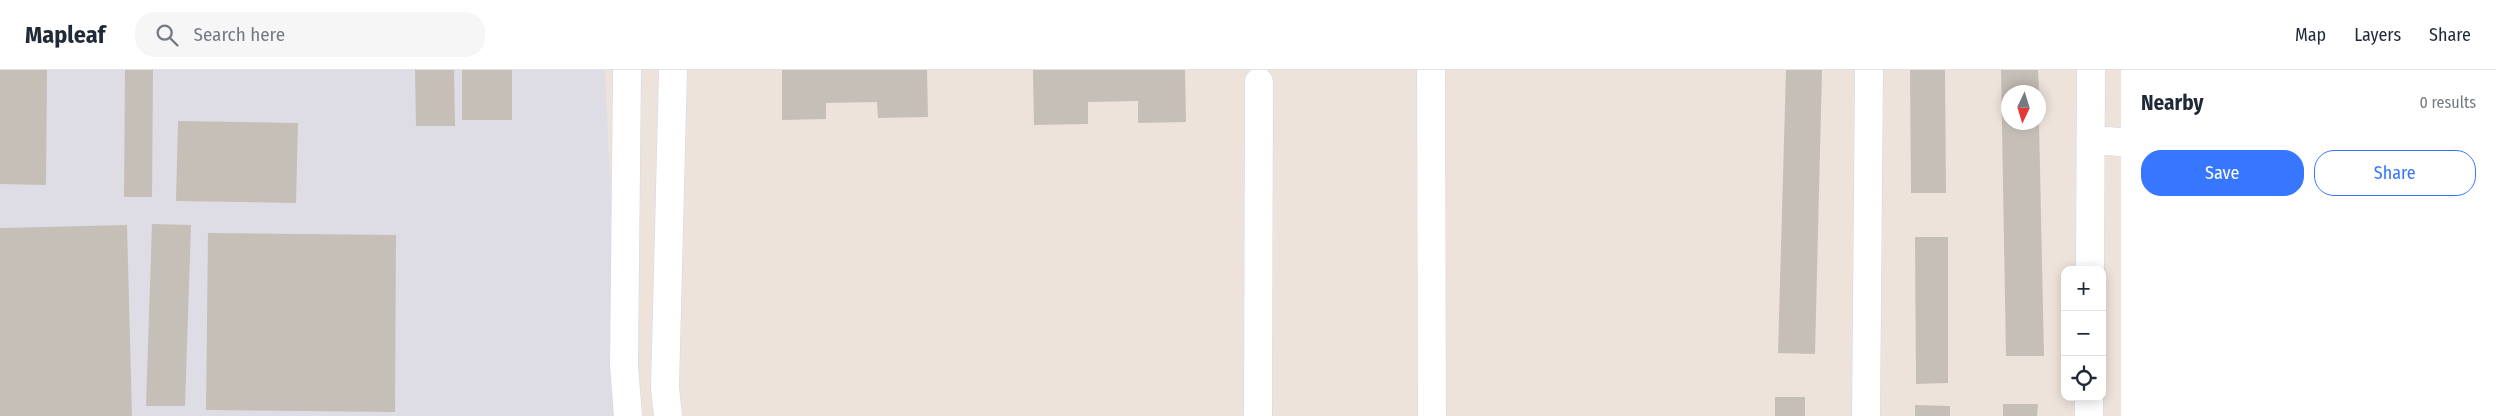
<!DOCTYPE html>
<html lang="en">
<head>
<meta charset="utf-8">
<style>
	body { margin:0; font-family:"Fira Sans Condensed",sans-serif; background:#f6f6f7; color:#1f2937 }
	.controls { position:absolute; right:15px; bottom:15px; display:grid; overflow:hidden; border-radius:10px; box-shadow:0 2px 12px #0003 }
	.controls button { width:45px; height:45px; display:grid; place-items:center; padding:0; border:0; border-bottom:1px solid #e0e1e3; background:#fff; color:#1f2937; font:25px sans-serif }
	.compass { position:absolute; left:2001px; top:15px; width:45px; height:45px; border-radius:50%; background:#fff; box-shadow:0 2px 12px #0003; rotate:184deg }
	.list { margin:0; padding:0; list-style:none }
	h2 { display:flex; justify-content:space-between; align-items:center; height:65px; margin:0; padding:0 20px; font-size:21px }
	h2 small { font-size:16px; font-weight:400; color:#747a83 }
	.actions { display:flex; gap:10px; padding:15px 20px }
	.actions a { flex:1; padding:11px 0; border:1px solid #3777ff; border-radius:20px; text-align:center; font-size:18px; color:#3777ff }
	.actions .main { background:#3777ff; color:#fff }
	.icon { flex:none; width:28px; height:28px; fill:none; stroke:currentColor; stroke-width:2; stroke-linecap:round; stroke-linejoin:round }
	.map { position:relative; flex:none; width:2121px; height:346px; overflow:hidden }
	header { display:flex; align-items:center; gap:30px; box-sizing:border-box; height:70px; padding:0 25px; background:#fff; border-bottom:1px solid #e0e1e3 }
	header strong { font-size:24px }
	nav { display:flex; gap:28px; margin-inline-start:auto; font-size:18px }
	.search { width:350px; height:45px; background:#f6f6f7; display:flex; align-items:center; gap:12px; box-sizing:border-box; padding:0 18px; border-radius:20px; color:#747a83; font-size:19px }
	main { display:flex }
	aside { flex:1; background:#fff }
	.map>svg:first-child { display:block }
	.industrial { fill:#dedde6 }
	.building { fill:#c6bfb7 }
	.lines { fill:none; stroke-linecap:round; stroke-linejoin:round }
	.minor-casing { stroke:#d0d7e5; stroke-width:29 }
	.tertiary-casing { stroke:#d0d7e5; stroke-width:29 }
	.minor { stroke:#fff; stroke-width:28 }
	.tertiary { stroke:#fff; stroke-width:28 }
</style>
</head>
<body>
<header>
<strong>Mapleaf</strong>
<div class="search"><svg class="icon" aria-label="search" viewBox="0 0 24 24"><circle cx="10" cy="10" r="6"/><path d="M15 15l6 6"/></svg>Search here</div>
<nav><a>Map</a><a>Layers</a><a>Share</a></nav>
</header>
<main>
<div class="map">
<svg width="2121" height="346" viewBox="0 0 2121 346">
	<rect width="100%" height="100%" fill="#eee3db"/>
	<path class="industrial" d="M0,0H605L621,346H0Z"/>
	<path class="building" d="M0,0H47L46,115L0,114Z
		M125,0H153L152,127H124Z
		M415,0H454L455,56H416Z
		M462,0H512V50H462Z
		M782,0H927L928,47L878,48L877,32L826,33V49L782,50Z
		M1033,0H1185L1186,52L1138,53V31L1088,32V54L1034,55Z
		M1786,0H1822L1815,284L1778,283Z
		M1910,0H1945L1946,123H1911Z
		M2001,0H2038L2039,22H2008V52H2039L2044,286H2006Z
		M178,51L298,53L296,133L176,131Z
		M152,154L191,155L185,336H146Z
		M127,155L132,346H0V158Z
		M208,163L396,165L395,342L206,340Z
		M1915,167H1948V313L1916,314Z
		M1775,327H1805V346H1775Z
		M2003,334H2038L2037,346H2003Z
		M1915,335L1950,336V346H1915Z"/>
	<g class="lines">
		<defs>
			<path id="minor" d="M1431,0L1432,346
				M2091,70L2121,72
				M2090,200L2091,0
				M1258,346L1259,12
				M1866,346L1869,1
				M2089,346V327"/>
			<path id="tertiary" d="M627,0L624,295L628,346
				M668,346L665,318L673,0"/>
		</defs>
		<use href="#minor" class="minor-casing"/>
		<use href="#tertiary" class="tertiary-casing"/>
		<use href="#minor" class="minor"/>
		<use href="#tertiary" class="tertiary"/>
	</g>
</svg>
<div class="controls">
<button>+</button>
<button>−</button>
<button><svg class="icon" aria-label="locate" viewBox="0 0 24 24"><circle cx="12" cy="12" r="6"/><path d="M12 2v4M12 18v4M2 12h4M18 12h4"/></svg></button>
</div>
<svg class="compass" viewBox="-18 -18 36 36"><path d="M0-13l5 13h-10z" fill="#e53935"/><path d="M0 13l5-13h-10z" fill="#747a83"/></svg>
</div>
<aside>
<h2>Nearby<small>0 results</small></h2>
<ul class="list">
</ul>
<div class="actions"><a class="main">Save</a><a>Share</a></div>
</aside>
</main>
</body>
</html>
